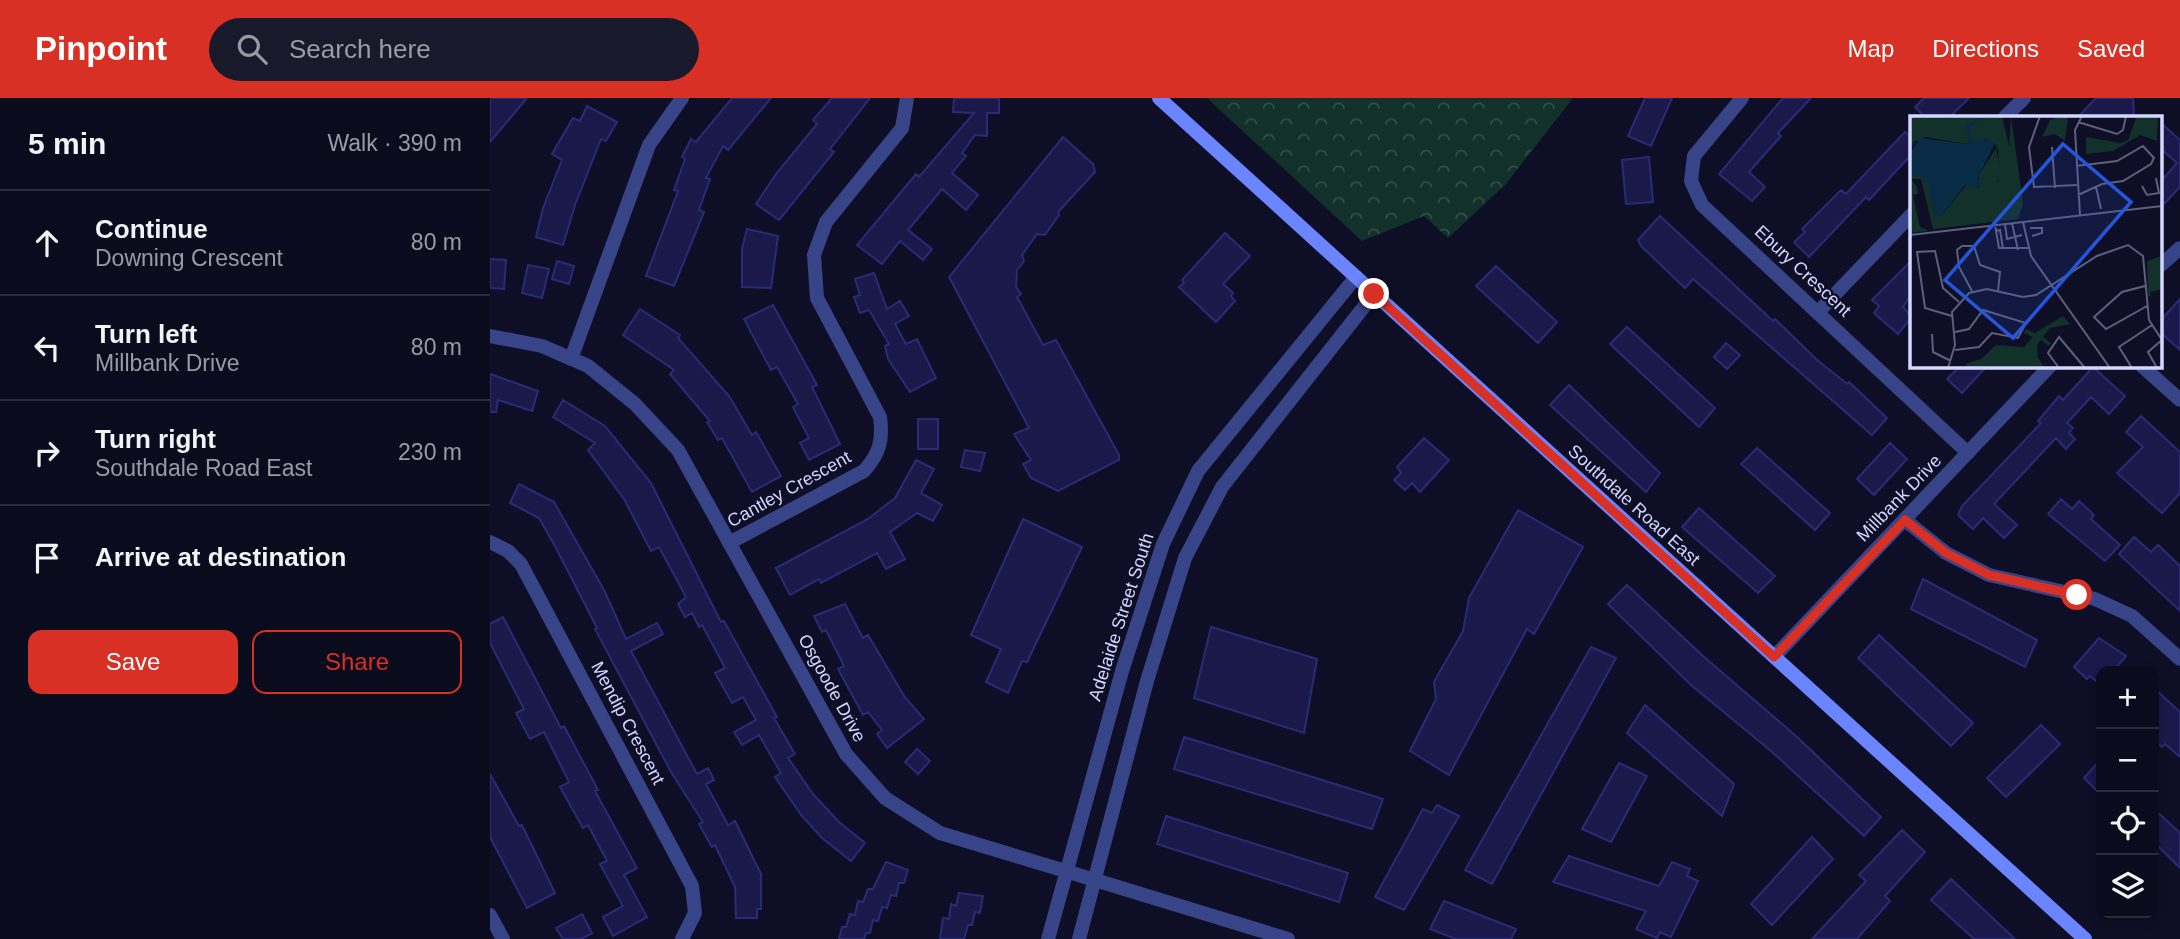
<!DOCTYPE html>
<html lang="en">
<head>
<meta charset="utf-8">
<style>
	body { margin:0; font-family:Arial,sans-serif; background:#18192a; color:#f1f3f6 }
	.controls { position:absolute; right:21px; bottom:21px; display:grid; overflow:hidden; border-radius:14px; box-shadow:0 4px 10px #0003 }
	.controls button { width:63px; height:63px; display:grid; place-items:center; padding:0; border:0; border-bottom:2px solid #2a2b3b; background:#0a0b1d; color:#f1f3f6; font:35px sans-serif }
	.stop { position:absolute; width:21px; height:21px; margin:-16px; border:5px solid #d93025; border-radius:50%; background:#fff }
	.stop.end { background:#d93025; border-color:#fff; box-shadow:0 2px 7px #0008 }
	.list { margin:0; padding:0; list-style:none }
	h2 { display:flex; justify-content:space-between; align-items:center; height:91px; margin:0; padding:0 28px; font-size:30px }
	h2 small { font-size:23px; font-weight:400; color:#999ba4 }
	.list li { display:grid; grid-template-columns:46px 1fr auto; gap:21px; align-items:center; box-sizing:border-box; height:105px; padding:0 28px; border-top:2px solid #2a2b3b }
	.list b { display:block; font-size:26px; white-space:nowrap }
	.list p { margin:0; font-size:23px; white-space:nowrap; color:#999ba4 }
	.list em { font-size:23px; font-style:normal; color:#999ba4 }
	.actions { display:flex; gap:14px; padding:21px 28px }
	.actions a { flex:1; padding:16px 0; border:2px solid #d93025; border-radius:14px; text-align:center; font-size:24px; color:#d93025 }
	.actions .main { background:#d93025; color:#fff }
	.icon { flex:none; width:38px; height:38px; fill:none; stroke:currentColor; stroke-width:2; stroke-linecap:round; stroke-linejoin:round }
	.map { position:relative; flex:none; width:1690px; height:841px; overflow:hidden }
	header { display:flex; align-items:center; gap:42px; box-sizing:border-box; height:98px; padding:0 35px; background:#d93025; color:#fff }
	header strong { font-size:33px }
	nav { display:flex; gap:38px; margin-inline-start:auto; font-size:24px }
	.search { width:490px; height:63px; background:#18192a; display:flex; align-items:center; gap:18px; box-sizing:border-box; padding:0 24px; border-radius:38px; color:#999ba4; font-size:26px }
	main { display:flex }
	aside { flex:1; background:#0a0b1d }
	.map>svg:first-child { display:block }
	.forest { fill:url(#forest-crowns) }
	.building { fill:#1a1949; stroke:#2b2a76; stroke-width:2 }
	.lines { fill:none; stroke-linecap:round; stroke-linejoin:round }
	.minor { stroke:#374488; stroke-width:14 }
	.tertiary { stroke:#374488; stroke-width:14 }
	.secondary { stroke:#6b84ff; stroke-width:14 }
	.route { stroke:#d93025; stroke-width:9 }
	.labels { text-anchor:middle; stroke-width:5; stroke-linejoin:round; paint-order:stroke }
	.street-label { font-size:18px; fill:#d4d7ff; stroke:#0e0f27 }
	.inset-river { fill:none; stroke:#082b46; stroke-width:3.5 }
	.inset-road { fill:none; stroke:#5d5f7d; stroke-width:2 }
	.view { fill:#2655da; fill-opacity:0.15; stroke:#2655da; stroke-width:3.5 }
	.inset-edge { fill:none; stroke:#d4d7ff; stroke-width:3.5 }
</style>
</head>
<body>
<header>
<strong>Pinpoint</strong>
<div class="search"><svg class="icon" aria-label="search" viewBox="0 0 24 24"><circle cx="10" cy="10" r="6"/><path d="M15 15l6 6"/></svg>Search here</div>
<nav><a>Map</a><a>Directions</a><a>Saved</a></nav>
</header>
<main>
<aside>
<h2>5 min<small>Walk · 390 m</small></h2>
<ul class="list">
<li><svg class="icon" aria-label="ahead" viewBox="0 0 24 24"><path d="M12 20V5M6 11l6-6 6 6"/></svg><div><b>Continue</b><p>Downing Crescent</p></div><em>80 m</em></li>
<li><svg class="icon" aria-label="left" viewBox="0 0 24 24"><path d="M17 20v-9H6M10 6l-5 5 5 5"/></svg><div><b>Turn left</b><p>Millbank Drive</p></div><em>80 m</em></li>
<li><svg class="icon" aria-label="right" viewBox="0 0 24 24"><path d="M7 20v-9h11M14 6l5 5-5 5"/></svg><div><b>Turn right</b><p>Southdale Road East</p></div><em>230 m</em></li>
<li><svg class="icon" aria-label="arrive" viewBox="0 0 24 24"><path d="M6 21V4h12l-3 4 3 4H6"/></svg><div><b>Arrive at destination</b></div></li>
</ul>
<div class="actions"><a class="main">Save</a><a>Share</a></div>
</aside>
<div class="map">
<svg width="1690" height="841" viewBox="0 0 1690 841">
	<defs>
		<pattern id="forest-crowns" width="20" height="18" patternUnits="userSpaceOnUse" patternTransform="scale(1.75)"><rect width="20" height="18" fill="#11312a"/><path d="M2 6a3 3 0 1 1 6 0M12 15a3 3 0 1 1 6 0" fill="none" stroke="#334e4a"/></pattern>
	</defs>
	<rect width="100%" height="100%" fill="#0e0f27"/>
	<path class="forest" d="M717,0H1083L1015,87L958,140L934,118L872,143Z"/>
	<path class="building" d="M0,0H37L0,44Z
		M242,0H281L238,52L233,48L216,80L220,81L209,112L214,114L184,188L156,178L188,93L184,92L195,61L192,59L201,41L206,44Z
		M342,0H380L340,51L344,54L289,122L266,106L286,76L327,26L323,22Z
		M464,0H509V15H497V38L485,37L472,55L476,58L462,75L488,97L476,112L452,91L418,132L442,151L433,162L410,143L392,166L367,147L426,76L429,79L484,15L463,14Z
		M1155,0H1182L1161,48L1138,38Z
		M1293,0H1321L1288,35L1291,38L1259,74L1275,89L1262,103L1229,76Z
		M1434,0H1479L1460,19H1435L1425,9Z
		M1606,0H1643L1644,15L1640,19H1588Z
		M97,8L127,24L116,43L111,41L85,107L73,147L46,139L53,110L72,62L62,56L83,20L90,23Z
		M1671,25L1690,42V89L1671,109V83L1687,65L1671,51Z
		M1415,34L1422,40V56L1379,102L1376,99L1319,159L1304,144L1315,134L1312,131L1351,92L1356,96Z
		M573,39L603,66L605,74L568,114L569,117L555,137L547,136L532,157L534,163L527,172L526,189L531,196L527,199L553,247L566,242L629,357V362L568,393L541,380L533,366L541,362L524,336L539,330L459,179Z
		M1159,59L1163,104L1136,106L1132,62Z
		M1170,118L1283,223L1285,221L1326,261L1357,286L1359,284L1397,320L1382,337L1203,181L1195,190L1151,148L1148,142Z
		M257,131L288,138L281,190L252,189V151Z
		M735,135L760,158L733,186L743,195L741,198L745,203L726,224L689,189L694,185L692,182Z
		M0,161L16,162L14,191L0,190Z
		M1422,162V196L1413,209L1422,219L1408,236L1384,215L1389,208L1382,202Z
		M67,163L84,168L79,186L62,181Z
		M38,167L59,171L52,200L32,195Z
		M1006,168L1067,224L1048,245L986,188Z
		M384,175L397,211L410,203L419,218L405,226L416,246L427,241L446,280L420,294L398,261L395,248L399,246L379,212L370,215L364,199L370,197L365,181Z
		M1690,201V252L1671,235V222Z
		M283,207L327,287L322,289L350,346L319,362L310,345L319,340L303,309L308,306L287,269L281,272L254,221Z
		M150,211L190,237L188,240L239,298L262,337L266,334L291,378L262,394L232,340L228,342L217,324L220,323L180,276L184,272L133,237Z
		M1137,229L1225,310L1209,329L1120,246Z
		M1236,245L1250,257L1237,271L1224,259Z
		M1470,268H1497L1472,295L1457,281Z
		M1603,269L1635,298L1619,316L1601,299L1577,325L1583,330L1579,335L1585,341L1576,351L1566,340L1504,406L1527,427L1514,440L1493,420L1483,431L1468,417L1472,408L1551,325L1548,323L1569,298L1573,302Z
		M0,276L48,293L42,313L8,302L6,314H0Z
		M1079,287L1170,375L1156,394L1060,307Z
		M73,302L115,328L161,385L231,524L234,523L287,619L284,620L305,656L298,660L323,696L349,724L375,745L361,763L332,740L311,717L285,679L291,675L269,637L252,647L244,634L266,622L253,599L242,605L225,575L235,570L212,527L209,529L202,515L195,519L188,506L196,499L169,449L161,453L134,401L98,352L105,345L63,319Z
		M1651,318L1690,354V395L1672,415L1627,375L1653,349L1636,334Z
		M428,321H448V351H428Z
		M934,340L959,362L930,394L922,385L915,392L904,382L911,375L907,369Z
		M1400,345L1417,361L1384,397L1367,381Z
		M1267,350L1340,415L1325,432L1251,366Z
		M475,352L495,355L490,373L471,369Z
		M426,362L444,371L431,395L452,407L443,423L427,415L400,434L415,461L396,471L387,455L331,485L329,481L300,497L286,470L378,421L405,400Z
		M29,386L64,404L115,494L136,541L167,525L173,536L141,553L207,676L218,670L224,682L216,686L238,727L245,723L271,776V811H267V820H246L245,789L225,747L222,749L209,726L213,724L181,674L105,531L107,530L66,450L49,420L20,405Z
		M1571,401L1582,411L1589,403L1604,417L1601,421L1630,447L1615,463L1558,416Z
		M1209,410L1285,478L1268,495L1192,429Z
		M1028,412L1093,449L1044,536L1037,531L959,677L920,653L946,601L944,584L973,533L979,500Z
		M533,421L592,449L537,564L532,563L518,595L496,584L511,551L481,537Z
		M1644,439L1661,454L1668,447L1690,468V513L1629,456Z
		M1433,481L1547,542L1535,569L1421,511Z
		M1137,487L1213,558L1306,638L1391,719L1374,738L1281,653L1201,587L1118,506Z
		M355,506L373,540L378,537L414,598L434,621L397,650L387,636L392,632L378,614L373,617L348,571L354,568L336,532L332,534L324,518Z
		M13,519L71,630L74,628L108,692L105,693L147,770L134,777L157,819L123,838L113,819L133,808L110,766L117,763L98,727L93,730L70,689L79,684L54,634L40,641L26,615L34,611L0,545V526Z
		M721,529L827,561L814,635L704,600Z
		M1389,537L1483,625L1461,648L1368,560Z
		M1609,540L1636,558L1623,573H1611V587L1600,578L1597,581L1584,569Z
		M1101,549L1126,560L1002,786L975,772Z
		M1664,590L1690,614V659L1675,646L1672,649L1664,642Z
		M1155,607L1244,686L1232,718L1137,635Z
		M1551,627L1570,646L1516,699L1497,680Z
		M694,639L893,701L882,731L684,671Z
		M427,651L440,663L428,676L415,664Z
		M1611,661V697L1594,680Z
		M1129,665L1157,678L1121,744L1092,731Z
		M0,676L29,728L32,727L65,795L37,810L0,739Z
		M947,707L969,718L914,812L885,799L933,711L942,715Z
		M1664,711L1690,735V770L1664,744Z
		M676,718L858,775L849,804L667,746Z
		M1412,732L1435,754L1395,798L1400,803L1367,841H1322L1376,783L1369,777Z
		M1322,739L1343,761L1282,827L1261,806Z
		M1079,758L1169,788L1182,764L1200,771L1197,778L1208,783L1181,839L1170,834L1167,840L1146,831L1156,813L1063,784Z
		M396,764L418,772L414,785H409L406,798L401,797L397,810L392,809L388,823L383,822L380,835H376L374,841H349L352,829H356L360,816L365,817L368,803L373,804L378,791H383Z
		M1461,781L1525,841H1484L1441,802Z
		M469,795L493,798L490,815L485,814L482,827H478L474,841H450L453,820L459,821L461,806L466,808Z
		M954,803L1026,831L1021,841H966L940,831Z
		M92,816L102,835L91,841H73L66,830Z"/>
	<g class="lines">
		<path class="minor" d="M1252,0L1204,58L1201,83L1212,107L1478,355
			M1515,19L1534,0
			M1329,213L1422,116
			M81,261L159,47L192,0
			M1652,268L1690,302
			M1415,422L1456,455L1499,477L1605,501L1642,518L1690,561
			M0,444L18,453L31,466L202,788L205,815L192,841
			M239,445L374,373C390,355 393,342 390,319L327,200L324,157L336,124L412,30L417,0
			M605,782L798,841
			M0,817L13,841"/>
		<path class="tertiary" d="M1671,167L1690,150
			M0,238L52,248L98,268L145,306L188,352L356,656L395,700L450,735L605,782
			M1284,559L1560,268
			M558,841L632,573L673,446L708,373L866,179
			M589,841L657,583L695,460L732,389L884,196"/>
		<path class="secondary" d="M669,0L1595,841"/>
	</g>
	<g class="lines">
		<path class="route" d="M884,196L1284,559L1415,422L1456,455L1499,477L1587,497"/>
	</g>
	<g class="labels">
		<g class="street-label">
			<text transform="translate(1313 173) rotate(43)" y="6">Ebury Crescent</text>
			<text transform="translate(299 391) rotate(-29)" y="6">Cantley Crescent</text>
			<text transform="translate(1409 400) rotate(-46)" y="6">Millbank Drive</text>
			<text transform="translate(1144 407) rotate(42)" y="6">Southdale Road East</text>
			<text transform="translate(631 519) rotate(-72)" y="6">Adelaide Street South</text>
			<text transform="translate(342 590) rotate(61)" y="6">Osgoode Drive</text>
			<text transform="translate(138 625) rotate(62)" y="6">Mendip Crescent</text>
		</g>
	</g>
	<g transform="translate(1420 18)">
		<rect width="252" height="252" fill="#0e0f27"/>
		<path d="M148,1H158L155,25L145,18L132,21L140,4ZM7,71L8,78L3,79L10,111L19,115L0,117V72Z" fill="#11312a"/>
		<path d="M0,0H92L99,30L101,0L113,88L108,103L23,113L11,63H1L7,71L0,72V61L7,58L18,63L25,99L31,100L58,67L74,74L89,65L88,34L85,27L71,24L56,28L16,21L4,26L0,37ZM227,0H248L247,25L230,19L203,35L176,38V21L210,27L218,24ZM252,140V173L240,176L241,181L238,180L237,145ZM153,200L160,208L140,212L133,221L141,227L139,230L131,224L127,229L128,242L135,252H59L55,248L71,243L86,229L114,231L123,221L114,217L116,213L125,217Z" fill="#11312a"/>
		<path d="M86,32L91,62L79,74H69V59Z" fill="#11312a"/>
		<path d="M10,22L56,28L76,22L85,27L68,62L70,71L55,69L31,100L25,99L17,63L7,58L0,61V37Z" fill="#082b46"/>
		<path class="inset-river" d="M61,27L57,11L73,0"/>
		<path class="inset-road" d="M130,0L119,31L124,71L167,69M168,6L207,18L213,14L216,0M142,31L145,72M166,50L207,45L233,30L244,42L241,48L213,65L192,68L168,79M232,70L237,79L249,77L246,62M186,71L191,93M170,99L165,14L172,0M113,106L121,140L200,252M102,107L108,134M95,108L97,123L112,119M85,109L89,132H118M120,112H132V117L122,120M86,115L90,114L93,133M0,119L252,90M235,170L212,176L184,201L196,213L237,190M62,175L49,151L47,134L52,130H64L70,149L90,156L88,175M42,200L15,192L7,136L25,135L33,172L49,186M22,218L23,236L41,245M45,234L69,231L82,217L108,222L116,207L73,194L59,213L45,216M38,252L45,229L42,196L59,177L77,173L113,181L126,179L187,140L218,129L233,140L239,204L252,224M149,252L138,237L149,221L175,252M222,252L209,231L242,209M247,252L238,236L252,224"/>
		<path class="view" d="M153,28L221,86L103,222L35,164Z"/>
		<rect width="252" height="252" class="inset-edge"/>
	</g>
</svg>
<div class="controls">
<button>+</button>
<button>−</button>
<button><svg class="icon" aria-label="locate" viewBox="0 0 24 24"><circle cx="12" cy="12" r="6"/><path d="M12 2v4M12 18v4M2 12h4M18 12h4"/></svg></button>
<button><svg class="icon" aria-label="layers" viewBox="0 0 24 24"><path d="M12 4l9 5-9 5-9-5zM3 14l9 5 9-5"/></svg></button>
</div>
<div class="stop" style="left:1587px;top:497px"></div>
<div class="stop end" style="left:884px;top:196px"></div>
</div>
</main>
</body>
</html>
